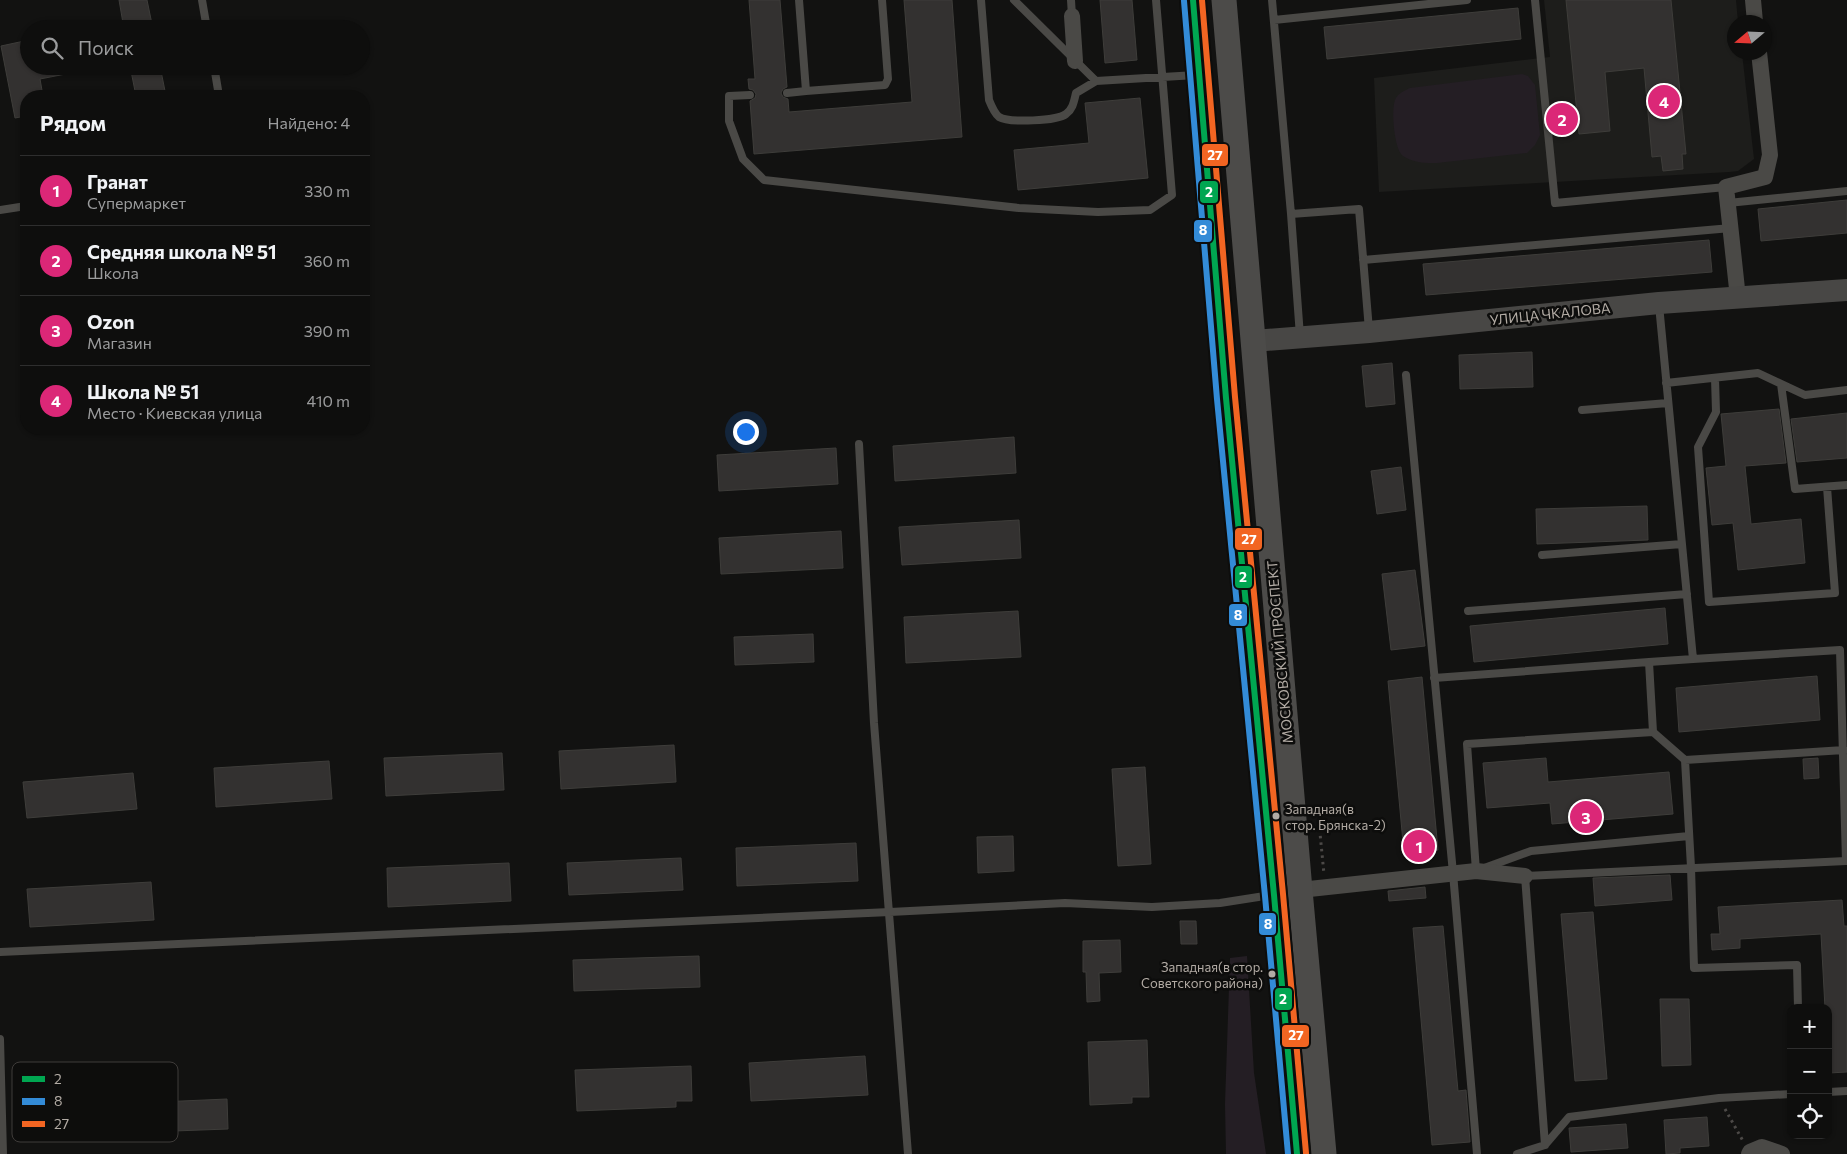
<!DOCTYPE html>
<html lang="ru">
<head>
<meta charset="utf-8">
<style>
	body { margin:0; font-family:Commissioner,sans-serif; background:#1c1c1b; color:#f1f3f6 }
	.controls { position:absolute; right:15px; bottom:15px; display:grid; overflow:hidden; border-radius:10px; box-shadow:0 1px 4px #0004 }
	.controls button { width:45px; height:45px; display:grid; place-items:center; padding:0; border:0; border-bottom:1px solid #2e2e2e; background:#0e0e0d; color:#f1f3f6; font:25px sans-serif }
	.compass { position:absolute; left:1727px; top:15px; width:45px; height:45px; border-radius:50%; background:#0e0e0d; box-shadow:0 1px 4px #0004; rotate:251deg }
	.you { position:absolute; left:745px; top:431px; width:18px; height:18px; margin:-12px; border:4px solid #fff; border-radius:50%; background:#1a73e8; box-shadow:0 0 0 8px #1a73e833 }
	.badge { display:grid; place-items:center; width:32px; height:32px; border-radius:50%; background:#db2777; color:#fff; font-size:16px; font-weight:700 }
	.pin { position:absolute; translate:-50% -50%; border:2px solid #fff; box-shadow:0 1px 5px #0006 }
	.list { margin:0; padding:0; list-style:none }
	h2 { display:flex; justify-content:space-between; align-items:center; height:65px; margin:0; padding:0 20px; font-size:21px }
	h2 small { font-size:16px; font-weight:400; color:#9b9c9d }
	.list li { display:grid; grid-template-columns:32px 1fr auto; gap:15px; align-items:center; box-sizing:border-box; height:70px; padding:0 20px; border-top:1px solid #2e2e2e }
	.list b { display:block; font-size:19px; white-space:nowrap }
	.list p { margin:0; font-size:16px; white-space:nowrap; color:#9b9c9d }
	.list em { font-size:16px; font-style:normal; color:#9b9c9d }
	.icon { flex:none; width:28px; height:28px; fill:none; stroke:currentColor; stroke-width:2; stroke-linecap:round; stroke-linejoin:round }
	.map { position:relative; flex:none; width:1847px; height:1154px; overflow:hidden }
	.search { position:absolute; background:#0e0e0d; box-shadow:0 1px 4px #0004; left:20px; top:20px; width:350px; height:55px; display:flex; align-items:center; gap:12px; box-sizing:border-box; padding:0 18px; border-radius:28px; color:#9b9c9d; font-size:19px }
	.panel { position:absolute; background:#0e0e0d; box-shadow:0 1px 4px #0004; left:20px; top:90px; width:350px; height:345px; border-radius:20px }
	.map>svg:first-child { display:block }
	.built { fill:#1d1d1b }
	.green { fill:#241e24 }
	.building { fill:#333130; stroke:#3e3d3a }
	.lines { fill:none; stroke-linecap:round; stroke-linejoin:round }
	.path { stroke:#4c4947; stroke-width:3; stroke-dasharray:2.5 4; stroke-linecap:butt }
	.lane { stroke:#4a4946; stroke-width:8 }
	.street { stroke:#4a4946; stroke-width:16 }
	.secondary { stroke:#484745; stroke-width:22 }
	.primary { stroke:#4c4b49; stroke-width:25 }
	.bus-1-casing { stroke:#0d0d0c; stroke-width:10 }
	.bus-2-casing { stroke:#0d0d0c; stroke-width:10 }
	.bus-3-casing { stroke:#0d0d0c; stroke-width:10 }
	.bus-1 { stroke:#00a651; stroke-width:6 }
	.bus-2 { stroke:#338bd7; stroke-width:6 }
	.bus-3 { stroke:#f26522; stroke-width:6 }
	.bus-dot { fill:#b2aba4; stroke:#0d0d0c; stroke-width:2 }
	.labels { text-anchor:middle; stroke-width:5; stroke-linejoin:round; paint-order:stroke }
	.bus-label { font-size:13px; fill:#b2aba4; stroke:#0d0d0c; text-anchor:start }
	.street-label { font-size:14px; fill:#b2aba4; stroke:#0d0d0c }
	.key { fill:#0d0d0c; stroke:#3f3c3a; stroke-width:1 }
	.key-label { font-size:14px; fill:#b2aba4 }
	.line-badge { stroke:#0d0d0c; stroke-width:2 }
	.badge-label { font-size:14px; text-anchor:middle; font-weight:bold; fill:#fff }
</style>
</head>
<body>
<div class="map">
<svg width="1847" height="1154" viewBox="0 0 1847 1154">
	<rect width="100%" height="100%" fill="#121211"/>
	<path class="built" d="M1544,0H1736L1738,22H1734V52L1742,53L1754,159L1738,171L1729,172L1379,192L1374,78L1550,57Z"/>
	<path class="green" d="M1522,74L1528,76L1535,85L1540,135L1535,145L1527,153L1437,163C1426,163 1413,163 1403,156C1394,149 1391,110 1395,100C1398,93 1404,91 1410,88Z
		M1247,956L1254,1073L1266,1154H1226L1225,1104L1230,958Z"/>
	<path class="building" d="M119,0H147L153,29H124Z
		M749,0H780L787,87L783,89L781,93L783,97L788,99L789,112L912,102L904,0H952L962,137L754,154L750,101L755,98L756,94L753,90L749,89L748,79H755Z
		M1100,0H1132L1137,60L1105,63Z
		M1566,0H1671L1686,154H1682L1683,169L1663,171L1661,156L1652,157L1644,68L1605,72L1610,131L1579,134Z
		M1518,8L1521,39L1327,59L1324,27Z
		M29,40V66H75L76,72L40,79L43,96H26V116L15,118L1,46Z
		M130,66H160L166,96H136Z
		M1140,98L1148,178L1018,190L1014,150L1089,143L1085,103Z
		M1847,200V233L1761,241L1758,209Z
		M1709,240L1712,272L1426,295L1423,264Z
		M1532,352L1533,387L1460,389L1459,355Z
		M1392,363L1395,404L1366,407L1362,366Z
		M1779,409L1786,463L1745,466L1751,524L1801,519L1805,563L1738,570L1733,523L1712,525L1706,468L1726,466L1721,414Z
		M1847,413V458L1797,462L1791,419Z
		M1014,437L1016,473L895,481L893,446Z
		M836,448L838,484L719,491L717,455Z
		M1401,467L1406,510L1377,514L1371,471Z
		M1647,506L1648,540L1537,544L1536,509Z
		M1019,520L1021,558L902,565L899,527Z
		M841,531L843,568L721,574L719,538Z
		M1415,570L1425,646L1391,650L1382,574Z
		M1665,608L1668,644L1474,662L1470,626Z
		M1018,611L1021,657L906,663L904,617Z
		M813,634L814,662L735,665L734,637Z
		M1817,676L1820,720L1679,732L1676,688Z
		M1422,677L1438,850L1404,853L1388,681Z
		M674,745L676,782L561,789L559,751Z
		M502,753L504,790L386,796L384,758Z
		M1546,758L1548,782L1669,772L1673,814L1552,824L1550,803L1487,808L1483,763Z
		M1818,758L1819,778L1804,779L1803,759Z
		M329,761L332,799L216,807L214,768Z
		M1145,767L1151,864L1118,866L1112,769Z
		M133,773L137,809L27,818L23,782Z
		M1013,836L1014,871L978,873L977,837Z
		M856,843L858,881L737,886L736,848Z
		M681,858L683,890L569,895L567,863Z
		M509,863L511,901L388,907L387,868Z
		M1670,875L1672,900L1595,906L1593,878Z
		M151,882L154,920L30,927L27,889Z
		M1425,887L1426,898L1389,901L1388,891Z
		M1842,900L1844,926H1847V1072L1829,1073L1828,1008H1825L1821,934L1740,939V948L1712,950L1711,934H1720L1718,907Z
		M1593,912L1607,1079L1575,1081L1561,914Z
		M1180,921H1196L1197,944H1181Z
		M1443,926L1458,1091L1466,1090L1470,1142L1432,1145L1413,928Z
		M1120,940L1121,972L1099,973L1100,1001L1087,1002L1086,972H1083V941Z
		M699,956L700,987L574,991L573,960Z
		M1660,999H1689L1691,1065L1662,1066Z
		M1147,1040L1149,1097H1132V1103L1090,1105L1088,1042Z
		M865,1056L868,1095L751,1101L749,1063Z
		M691,1066L692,1101H676V1107L577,1111L575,1070Z
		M227,1099L228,1129L93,1134L92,1105Z
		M1707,1117L1709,1146L1680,1148V1153L1666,1154L1664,1120Z
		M1626,1124L1628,1148L1571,1152L1569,1128Z"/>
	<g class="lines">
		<path class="path" d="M1319,823L1324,874
			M1725,1109L1743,1141"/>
		<path class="lane" d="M202,0L207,29
			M799,0L806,91L885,85L888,79L882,0
			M981,0L989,100C991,105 994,113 999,117C1009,123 1057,121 1066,114C1073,109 1074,101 1076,93L1096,81L1196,75
			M1014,0L1096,81
			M1071,0L1072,16
			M1272,0L1291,214L1300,336
			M1535,0L1555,203L1726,187
			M1274,20L1467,0
			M214,66L219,96
			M787,93L806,91
			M750,95L729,96V121L743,159L764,180L1019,208L1098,212L1150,210L1172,195L1156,0
			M1728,203L1847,191
			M0,210L26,206
			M1291,214L1359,209L1369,330
			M1363,260L1731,228
			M1406,375L1453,873L1477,1154
			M1715,378L1716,412L1698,447L1709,602L1835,593L1827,487
			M1666,383L1758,373L1805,395L1847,390
			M1781,384L1795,489L1847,485
			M1582,410L1668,403
			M859,444L874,723L908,1154
			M1542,555L1682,544
			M1468,611L1687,594
			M1434,678L1649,662
			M1653,732L1685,760L1691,867L1694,968L1797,965L1798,1008
			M1685,760L1844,750
			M1689,836L1531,851L1476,871L1467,744L1653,732L1649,662L1693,659
			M0,952L890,912L1065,903L1152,907L1220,903L1271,895
			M0,1039L3,1154
			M1828,1092L1847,1091
			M1545,1145L1525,876L1846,861L1840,650L1693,659L1659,305
			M1517,1154L1545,1145L1569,1117L1719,1098L1791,1094"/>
		<path class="street" d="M1753,0L1755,22
			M1072,16L1075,61
			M1738,298L1726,187L1765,177L1770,155L1759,52
			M1300,890L1476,871L1525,876
			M1749,1154L1750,1152L1762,1147L1782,1154"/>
		<path class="secondary" d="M1254,341L1369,332L1659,303L1847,290"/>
		<path class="primary" d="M1193,0L1226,398L1274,895L1297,1154
			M1224,0L1300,890L1324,1154"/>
		<defs>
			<path id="bus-1" d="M1193,0L1226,398L1274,895L1297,1154"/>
			<path id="bus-2" d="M1184,1L1217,399L1265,896L1288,1154"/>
			<path id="bus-3" d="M1202,0L1235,397L1283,894L1306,1153"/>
		</defs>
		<use href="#bus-1" class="bus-1-casing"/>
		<use href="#bus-2" class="bus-2-casing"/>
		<use href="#bus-3" class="bus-3-casing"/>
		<use href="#bus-1" class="bus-1"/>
		<use href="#bus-2" class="bus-2"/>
		<use href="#bus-3" class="bus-3"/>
	</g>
	<g class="bus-dot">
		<circle cx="1276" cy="816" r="4.5"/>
		<circle cx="1272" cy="974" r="4.5"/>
	</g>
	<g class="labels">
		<g class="bus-label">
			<text x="1285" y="814">Западная(в<tspan x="1285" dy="16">стор. Брянска-2)</tspan></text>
			<text x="1263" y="972" text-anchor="end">Западная(в стор.<tspan x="1263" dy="16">Советского района)</tspan></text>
		</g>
		<g class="street-label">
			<text transform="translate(1550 314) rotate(-6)" y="5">УЛИЦА ЧКАЛОВА</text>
			<text transform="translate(1280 652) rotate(-95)" y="5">МОСКОВСКИЙ ПРОСПЕКТ</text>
		</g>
	</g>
	<rect x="12" y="1062" width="166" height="80" rx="8" class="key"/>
	<rect x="22" y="1076" width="23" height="6" fill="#00a651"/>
	<rect x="22" y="1098" width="23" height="7" fill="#338bd7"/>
	<rect x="22" y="1121" width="23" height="6" fill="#f26522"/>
	<g class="key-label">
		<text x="54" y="1084">2</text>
		<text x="54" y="1106">8</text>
		<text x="54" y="1129">27</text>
	</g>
	<g class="line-badge">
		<rect x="1201" y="143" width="28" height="24" rx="5" fill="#f26522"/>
		<rect x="1199" y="180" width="20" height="24" rx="5" fill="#00a651"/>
		<rect x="1193" y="219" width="20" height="24" rx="5" fill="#338bd7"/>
		<rect x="1234" y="527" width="29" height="24" rx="5" fill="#f26522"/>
		<rect x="1234" y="565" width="19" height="24" rx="5" fill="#00a651"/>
		<rect x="1228" y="603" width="20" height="24" rx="5" fill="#338bd7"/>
		<rect x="1258" y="912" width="19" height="24" rx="5" fill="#338bd7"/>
		<rect x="1274" y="987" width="19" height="24" rx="5" fill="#00a651"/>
		<rect x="1281" y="1024" width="29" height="24" rx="5" fill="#f26522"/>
	</g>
	<g class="badge-label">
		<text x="1215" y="160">27</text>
		<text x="1209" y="197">2</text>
		<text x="1203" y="235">8</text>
		<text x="1249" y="544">27</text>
		<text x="1243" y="582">2</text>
		<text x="1238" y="620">8</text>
		<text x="1268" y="929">8</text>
		<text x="1283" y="1004">2</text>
		<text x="1296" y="1040">27</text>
	</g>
</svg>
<div class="controls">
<button>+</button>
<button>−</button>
<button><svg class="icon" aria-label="locate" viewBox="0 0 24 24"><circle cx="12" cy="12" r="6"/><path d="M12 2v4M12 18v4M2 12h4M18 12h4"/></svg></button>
</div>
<svg class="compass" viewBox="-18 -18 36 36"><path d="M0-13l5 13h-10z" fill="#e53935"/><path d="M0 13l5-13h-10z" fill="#9b9c9d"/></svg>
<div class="you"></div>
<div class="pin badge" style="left:1419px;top:846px">1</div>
<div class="pin badge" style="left:1562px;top:119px">2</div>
<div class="pin badge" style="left:1586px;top:817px">3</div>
<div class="pin badge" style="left:1664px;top:101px">4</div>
<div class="search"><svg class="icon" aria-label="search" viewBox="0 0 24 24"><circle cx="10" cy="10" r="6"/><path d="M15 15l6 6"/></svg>Поиск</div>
<section class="panel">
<h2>Рядом<small>Найдено: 4</small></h2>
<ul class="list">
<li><span class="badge">1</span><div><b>Гранат</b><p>Супермаркет</p></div><em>330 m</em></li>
<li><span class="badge">2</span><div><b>Средняя школа № 51</b><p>Школа</p></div><em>360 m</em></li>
<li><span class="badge">3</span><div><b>Ozon</b><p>Магазин</p></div><em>390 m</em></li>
<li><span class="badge">4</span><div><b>Школа № 51</b><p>Место · Киевская улица</p></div><em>410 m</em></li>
</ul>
</section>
</div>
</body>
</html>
